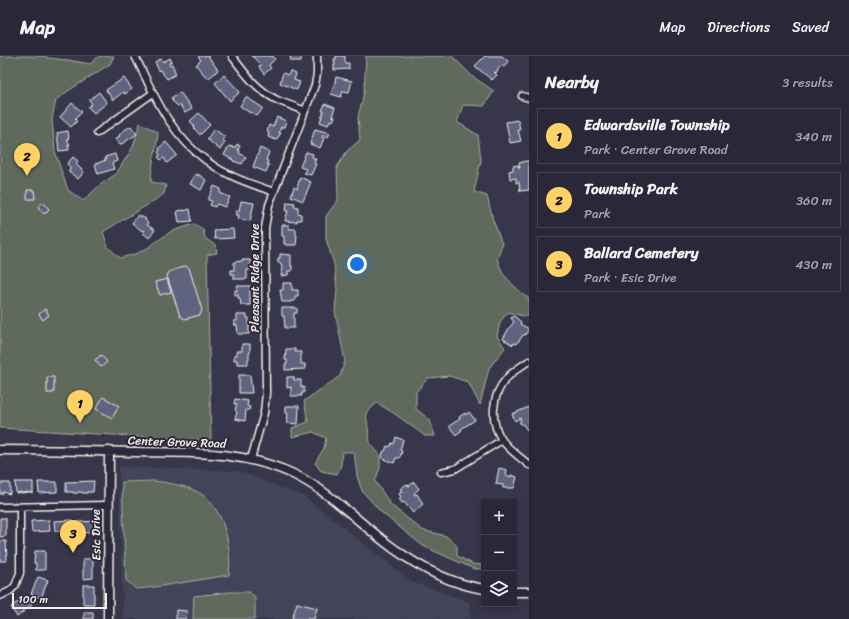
<!DOCTYPE html>
<html lang="en">
<head>
<meta charset="utf-8">
<style>
	body { margin:0; font-family:Sriracha,sans-serif; background:#363443; color:#f1f3f6 }
	.controls { position:absolute; right:12px; bottom:12px; display:grid; overflow:hidden; border-radius:0px; box-shadow:0 2px 6px #0003 }
	.controls button { width:36px; height:36px; display:grid; place-items:center; padding:0; border:0; border-bottom:1px solid #464453; background:#2a2838; color:#f1f3f6; font:20px sans-serif }
	.scale { position:absolute; left:12px; bottom:10px; width:95px; box-sizing:border-box; padding-left:4px; border:2px solid #f4f1e8; border-top:0; font-size:11px; line-height:14px; white-space:nowrap; color:#f4f1e8; -webkit-text-stroke:3px #2f2a3d; paint-order:stroke }
	.you { position:absolute; left:357px; top:208px; width:14px; height:14px; margin:-10px; border:3px solid #fff; border-radius:50%; background:#1a73e8; box-shadow:0 0 0 6px #1a73e833 }
	.badge { display:grid; place-items:center; width:26px; height:26px; border-radius:50%; background:#ffd166; color:#111; font-size:13px; font-weight:700 }
	.pin { position:absolute; translate:-50% -33px; filter:drop-shadow(0 1px 2px #0008) }
	.pin::after { content:''; position:absolute; top:21px; width:14px; height:12px; background:inherit; clip-path:polygon(0 0,100% 0,50% 100%) }
	.list { margin:0; padding:0; list-style:none }
	h2 { display:flex; justify-content:space-between; align-items:center; height:52px; margin:0; padding:0 16px; font-size:17px }
	h2 small { font-size:13px; font-weight:400; color:#a5a6ae }
	.list li { display:grid; grid-template-columns:26px 1fr auto; gap:12px; align-items:center; box-sizing:border-box; height:56px; margin:0 8px 8px; padding:0 8px; border:1px solid #464453; border-radius:0px }
	.list b { display:block; font-size:15px; white-space:nowrap }
	.list p { margin:0; font-size:13px; white-space:nowrap; color:#a5a6ae }
	.list em { font-size:13px; font-style:normal; color:#a5a6ae }
	.icon { flex:none; width:22px; height:22px; fill:none; stroke:currentColor; stroke-width:2; stroke-linecap:round; stroke-linejoin:round }
	.map { position:relative; flex:none; width:529px; height:563px; overflow:hidden }
	header { display:flex; align-items:center; gap:24px; box-sizing:border-box; height:56px; padding:0 20px; background:#2a2838; border-bottom:1px solid #464453 }
	header strong { font-size:19px }
	nav { display:flex; gap:22px; margin-inline-start:auto; font-size:14px }
	main { display:flex }
	aside { flex:1; background:#2a2838 }
	.map>svg:first-child { display:block }
	.built { fill:#43445a }
	.green { fill:#5f695c; stroke:#aaada2 }
	.building { fill:#5e6480; stroke:#f4f1e8 }
	.lines { fill:none; stroke-linecap:round; stroke-linejoin:round }
	.street-casing { stroke:#f4f1e8; stroke-width:9 }
	.secondary-casing { stroke:#f4f1e8; stroke-width:11 }
	.street { stroke:#2f2a3d; stroke-width:6 }
	.secondary { stroke:#2f2a3d; stroke-width:8 }
	.labels { text-anchor:middle; stroke-width:4; stroke-linejoin:round; paint-order:stroke }
	.street-label { font-size:12px; fill:#f4f1e8; stroke:#2f2a3d }
</style>
</head>
<body>
<header>
<strong>Map</strong>
<nav><a>Map</a><a>Directions</a><a>Saved</a></nav>
</header>
<main>
<div class="map">
<svg width="529" height="563" viewBox="0 0 529 563">
	<rect width="100%" height="100%" fill="#38364a"/>
	<filter id="ink" filterUnits="userSpaceOnUse"><feTurbulence type="fractalNoise" baseFrequency=".025" numOctaves="2"/><feDisplacementMap in="SourceGraphic" scale="8" xChannelSelector="R" yChannelSelector="G"/><feConvolveMatrix kernelMatrix="1 2 1 2 8 2 1 2 1" color-interpolation-filters="sRGB"/></filter>
	<g filter="url(#ink)">
		<path class="built" d="M119,411L238,415L305,441L412,526L469,546L471,563H123Z"/>
		<path class="green" d="M0,0H46L47,2L68,4L90,8L99,0H114L110,8L68,35L56,44L52,63L55,95L60,111L68,134L83,145L100,129L116,118L133,91L140,67L158,76C157,93 151,109 151,126L166,129L164,138C144,152 123,163 103,176L108,191L120,202L136,198L149,191L170,176L194,168L203,173L205,182L216,190L217,197L207,199L211,385L0,372Z
			M366,0H452L473,21L494,35L484,50L463,49L457,66L478,79L481,104L474,136L487,140L493,164L502,188L497,203L503,218L516,232L529,243V260H523L508,256L500,266L497,280L505,292L489,312L480,349L468,326L449,320L428,322L416,336V353L430,364L435,380H425L395,358L377,347L366,357L370,387L380,399V412L375,425L391,449L422,474L446,480L457,490V500L473,508L484,509V513H474L423,490L382,457L362,435L357,420L354,396H342L341,409L337,418L321,415L315,407L324,392L326,382L313,376L292,381V372L308,366L304,345L340,320L345,305L335,255L337,233L334,208L326,183V160L338,144L337,111L347,95L360,84L358,61L364,37Z
			M154,425C169,427 191,430 204,440C225,456 232,494 229,519L155,531L136,533L126,524L122,426Z
			M230,536H250L255,541V563H193L194,540Z"/>
		<path class="building" d="M200,0H208L218,14L208,23L196,9L201,4L198,1Z
			M252,0H270L271,1L273,0L275,3L269,9L271,12L264,18L259,11L261,9Z
			M290,0H301V5H291Z
			M336,0H345V7H349V13L334,14V9H335L334,3H336Z
			M485,0H502L508,5L504,11L501,9L496,17L494,16L497,19L492,24L475,10Z
			M170,2L172,6L169,7L170,9L172,8L176,18L167,23L160,14L159,15L155,6L161,3L163,6Z
			M290,15L296,18L294,24L300,26L297,34L280,27L283,17L288,19Z
			M224,19L240,36L230,45L215,27Z
			M336,21L352,25L349,36L343,35L341,41L331,38L333,31H334Z
			M124,22L132,33L125,38L123,36L113,44L106,34Z
			M99,36L107,47L94,57L88,51L92,48L89,44Z
			M180,36L192,53L185,57L180,49L178,50L172,45L173,44L171,42Z
			M246,41L263,52L257,60L251,56L250,57L240,50Z
			M72,47L82,56L75,63L77,65L71,71L60,61Z
			M325,48L335,52L332,60L335,61L333,65L330,64L328,69L320,66L324,55H322Z
			M199,57L210,69L200,79L194,72L195,71L190,65Z
			M277,61L286,65L284,71H281L279,77H281L276,84L268,81L269,77L267,76L269,69L273,71Z
			M518,64L520,73L518,74L521,85L510,87L506,66Z
			M131,70L137,78L120,89L115,83L120,80L119,79L123,75Z
			M214,73L225,81L222,84L225,86L220,94L207,83Z
			M315,73L330,77L328,81L323,79L322,81L324,82L320,92L310,88Z
			M68,75L69,82L67,83L70,89H68L69,94L59,95L57,77Z
			M166,86L177,99L167,107L164,102L161,104L158,101L160,99L158,96L160,94L159,92Z
			M237,88L240,90L238,94L240,95L239,97L246,101L242,108L233,105V104L224,99L229,90L235,92Z
			M260,92L269,96L266,104L268,105L267,108L269,109L266,116L253,111Z
			M306,96L313,98L312,101L316,103L314,107L316,108L311,119L304,117L306,113L300,111Z
			M115,98L117,105L112,107L114,113L98,118L95,108L106,104L105,101Z
			M73,101L78,105L76,108L84,116L78,123L68,115L71,112L67,108Z
			M526,105H529V134L520,135L519,126L516,127V122L510,123L509,115L513,114V110L518,109L519,112H520L519,107Z
			M195,118L198,120V118L206,124L201,134L190,128Z
			M300,121L311,126L303,145L291,140L294,131L297,133Z
			M214,130L221,133L220,137L230,141L225,151L217,148L215,151L210,149L212,145L208,144Z
			M27,134H34L35,143H27Z
			M241,145L254,147L250,165L238,163L239,159H236L237,154L239,155Z
			M43,146L49,153L44,158L38,151Z
			M287,146L295,147L294,150L298,151V157L301,158V164H297V166L285,165L288,155H286Z
			M190,153L192,165L179,166L177,155L184,154V155Z
			M138,159L146,163L145,164L148,167L147,169L155,174L149,182L143,177L145,175L143,174L142,175L132,167Z
			M282,169H289V173H296V179H297L296,189H286V188H284V180H282Z
			M233,173L234,182L215,183L214,174Z
			M280,198L291,199V210H292V215H288V219L281,220L282,210H281V207H278V202H280Z
			M242,204H250V214H247V223H234V218H231V214H234V206L242,205Z
			M185,210L189,212L202,254L200,259L185,263L180,260L167,220L169,216Z
			M167,223L171,236L160,239L155,226Z
			M283,227H292V234H298V240H295V245H291V246H282L280,234H283Z
			M237,230H250V249H241L240,242H238V239H235V234H238Z
			M282,252H297V257H294V272H285L284,260H282Z
			M45,253L49,259L43,264L39,258Z
			M237,259H247V262H249V278H238L237,269H234V265H237Z
			M514,260L521,266L520,268L529,273L525,279H523L519,285H518L516,288L514,287L513,289L503,283L509,272L514,266L511,262Z
			M242,288H250V297H249V303H248V308H237V304H234V299H237V295H242Z
			M286,293H295V296H301V308H305V313L285,314V308H287V304H285Z
			M101,299L107,306L101,311L95,304Z
			M239,319H250L252,337H239Z
			M47,321H54V337H47Z
			M287,321H294V324H301V331H304V337H301L302,340H291V331L287,332Z
			M103,341L119,350L112,362L96,353Z
			M235,343L248,345L247,350L250,351L249,354H246L245,365L235,363L237,356L235,354L237,348H234Z
			M286,350H299L298,368L287,367L288,357H286Z
			M529,351V373L527,374L524,370L523,368H521L519,366L521,365L520,362L515,365L512,358Z
			M469,356L475,364L461,373L462,374L456,379L449,370L460,363L459,361L465,357L466,359Z
			M396,381L403,384L400,394L402,395L401,399L399,402H396L394,407L383,403L382,400L383,396L385,395L387,390L390,391L392,387L394,388Z
			M499,412L507,414L506,419L511,421V419L517,421L514,432H503V429L496,428Z
			M94,425L93,436H87V437H82V436H78V437H73V436H66V426Z
			M15,426H33V437L30,436L21,437V436L16,437Z
			M38,426H57V436L39,437Z
			M414,426L419,433L414,437L415,439L417,438L423,448L413,457L404,446L402,447L399,443L401,441L399,438L402,435L400,433L404,430L407,428L409,430Z
			M0,427H10V438L3,436V438H0Z
			M0,462H6V480L0,481Z
			M49,464L50,475L32,476L31,465Z
			M73,464V475H55L54,465Z
			M96,465V476L78,477L77,466Z
			M0,485H6L7,505H0Z
			M35,495H45V514H36V507H34Z
			M83,503H93V522L83,523Z
			M38,521L48,524L41,542L31,538Z
			M83,529H94V548H83Z
			M25,541L32,549L17,561L11,551Z
			M297,547L317,552L314,563H292Z
			M176,554L187,555L186,563H176Z
			M84,556H93V563H84Z"/>
		<g class="lines">
			<defs>
				<path id="street" d="M135,0C154,39 170,79 207,105C226,120 251,128 274,136
					M232,0C245,18 258,35 279,45C287,48 296,51 305,55
					M522,40L529,42
					M97,77L153,37
					M529,305C521,310 513,315 507,322C492,338 489,365 502,384C509,394 520,401 529,409
					M251,403L264,357L266,337L265,172L269,149L315,29L317,18V0
					M441,416L455,413L502,384
					M0,451L108,449
					M0,540L10,535L15,530L20,517V451"/>
				<path id="secondary" d="M0,394C45,394 91,395 136,396C192,397 239,394 291,417C330,435 359,467 393,492C419,511 452,528 484,533
					M514,536H529
					M108,563L109,395"/>
			</defs>
			<use href="#street" class="street-casing"/>
			<use href="#secondary" class="secondary-casing"/>
			<use href="#street" class="street"/>
			<use href="#secondary" class="secondary"/>
		</g>
	</g>
	<g class="labels">
		<g class="street-label">
			<text transform="translate(255 222) rotate(-90)" y="4">Pleasant Ridge Drive</text>
			<text transform="translate(177 386) rotate(2)" y="4">Center Grove Road</text>
			<text transform="translate(96 479) rotate(-91)" y="4">Esic Drive</text>
		</g>
	</g>
</svg>
<div class="controls">
<button>+</button>
<button>−</button>
<button><svg class="icon" aria-label="layers" viewBox="0 0 24 24"><path d="M12 4l9 5-9 5-9-5zM3 14l9 5 9-5"/></svg></button>
</div>
<div class="scale">100 m</div>
<div class="you"></div>
<div class="pin badge" style="left:80px;top:367px">1</div>
<div class="pin badge" style="left:27px;top:120px">2</div>
<div class="pin badge" style="left:73px;top:497px">3</div>
</div>
<aside>
<h2>Nearby<small>3 results</small></h2>
<ul class="list">
<li><span class="badge">1</span><div><b>Edwardsville Township</b><p>Park · Center Grove Road</p></div><em>340 m</em></li>
<li><span class="badge">2</span><div><b>Township Park</b><p>Park</p></div><em>360 m</em></li>
<li><span class="badge">3</span><div><b>Ballard Cemetery</b><p>Park · Esic Drive</p></div><em>430 m</em></li>
</ul>
</aside>
</main>
</body>
</html>
